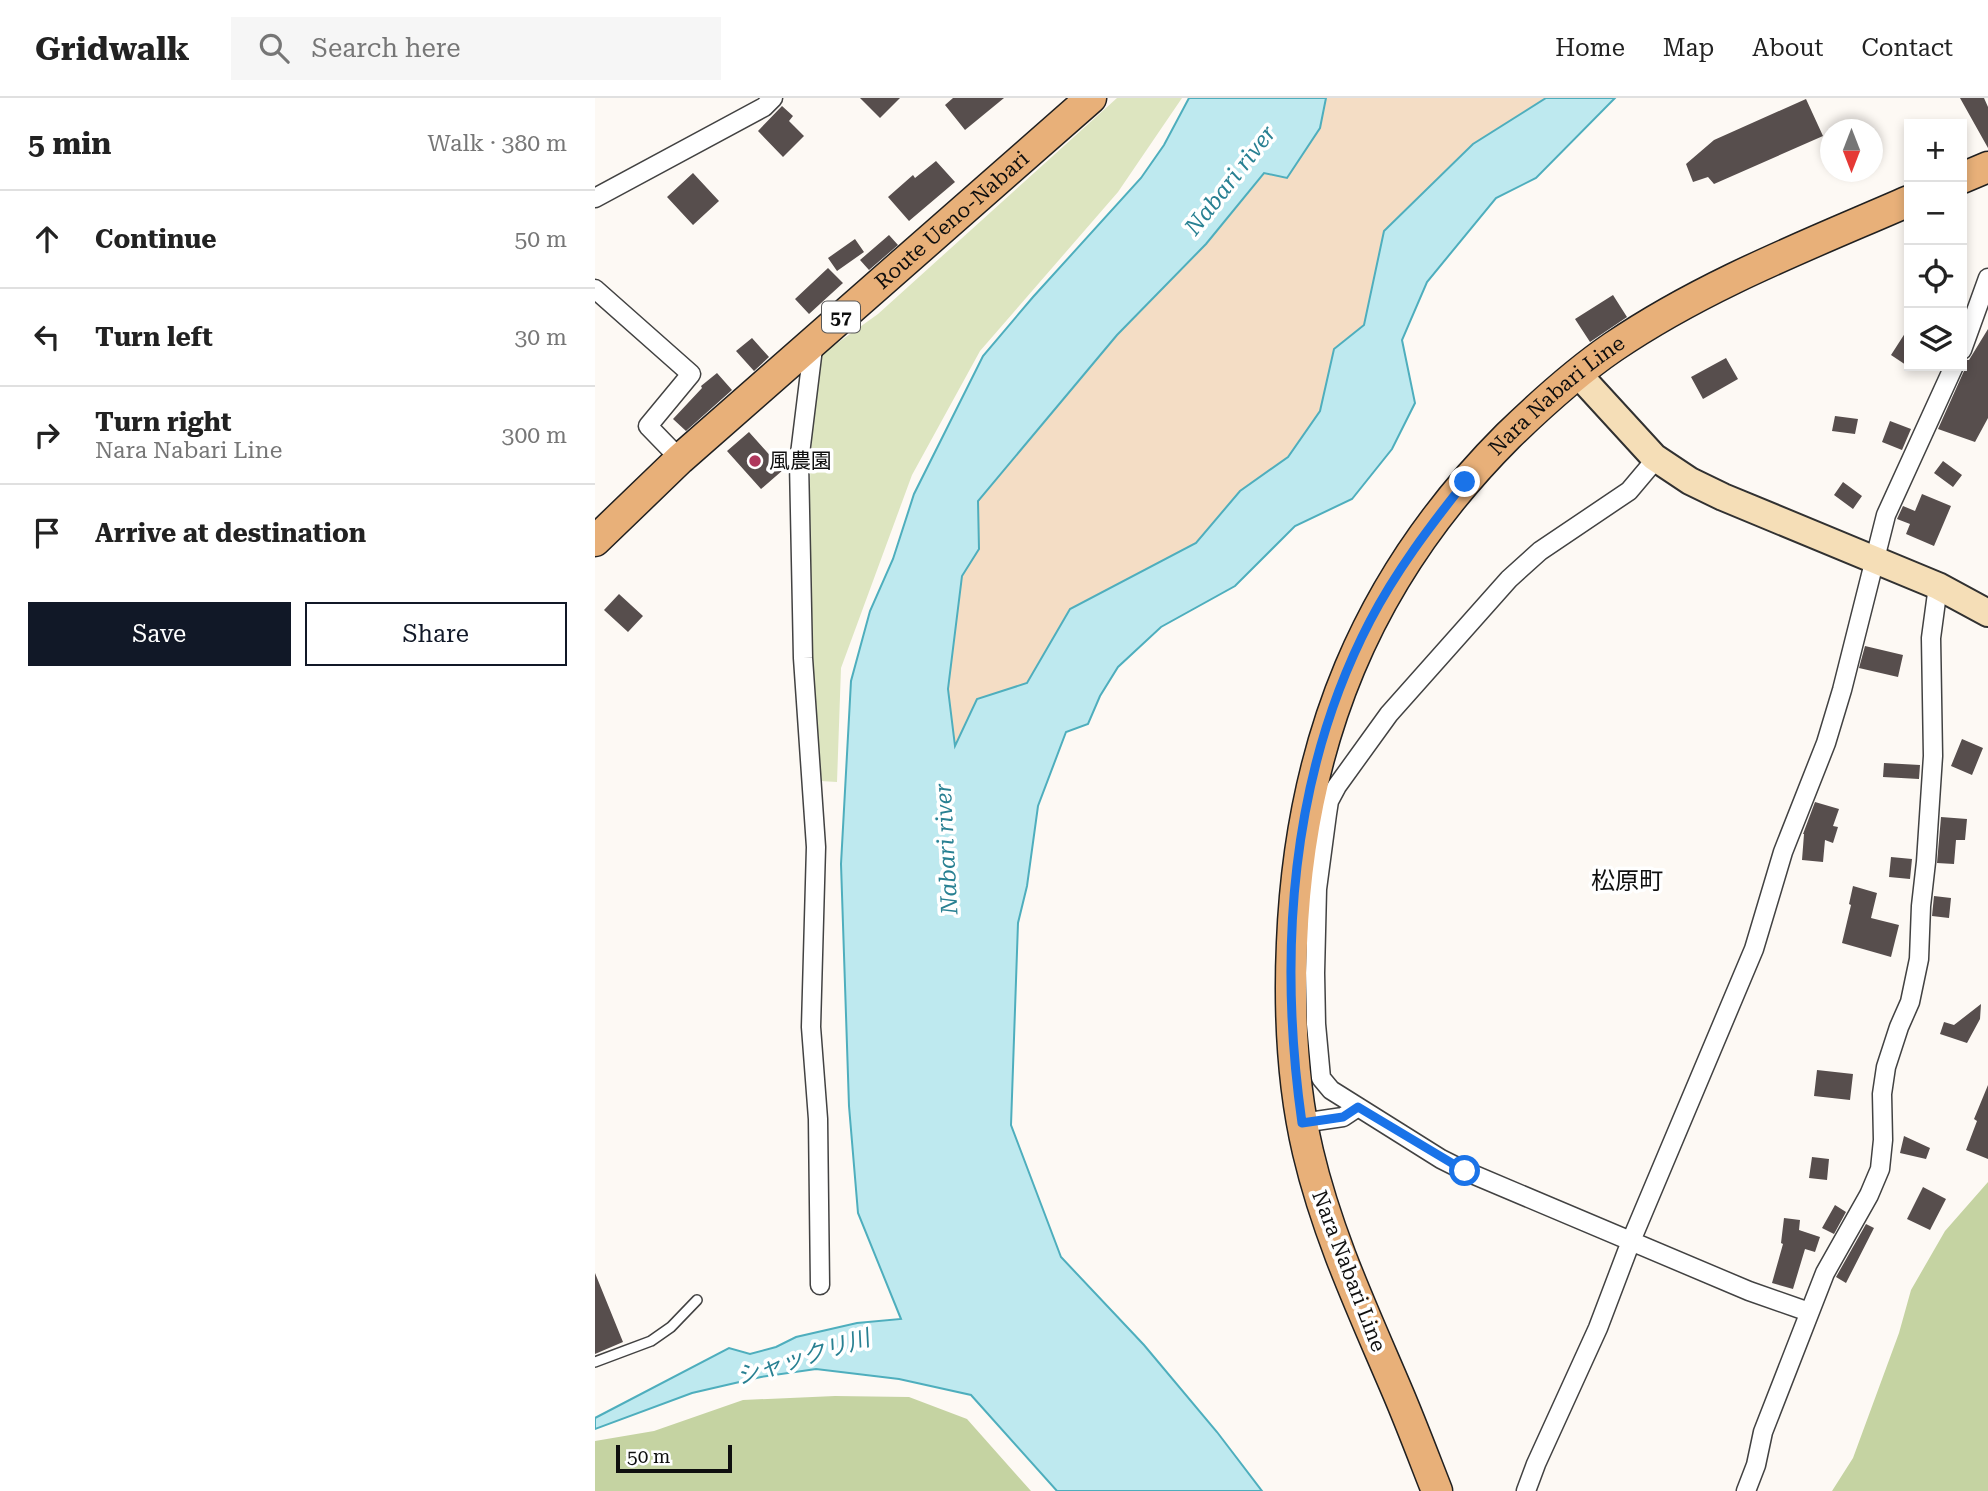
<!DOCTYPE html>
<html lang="en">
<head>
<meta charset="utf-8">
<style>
	body { margin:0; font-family:"Roboto Serif","Noto Sans JP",serif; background:#f6f6f6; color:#222 }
	.controls { position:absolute; right:21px; top:21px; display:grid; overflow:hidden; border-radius:0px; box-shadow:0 4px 10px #0003 }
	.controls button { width:63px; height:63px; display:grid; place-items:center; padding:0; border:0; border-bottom:2px solid #e0e0e0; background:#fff; color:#222; font:35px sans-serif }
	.compass { position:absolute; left:1225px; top:21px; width:63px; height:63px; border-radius:50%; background:#fff; box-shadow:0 4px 10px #0003; rotate:180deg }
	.scale { position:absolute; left:21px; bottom:18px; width:116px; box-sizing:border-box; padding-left:7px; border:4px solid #0f0f0f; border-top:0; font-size:19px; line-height:24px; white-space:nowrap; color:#0f0f0f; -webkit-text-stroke:5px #fff; paint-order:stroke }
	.stop { position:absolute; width:21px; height:21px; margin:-16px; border:5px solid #1a73e8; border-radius:50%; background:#fff }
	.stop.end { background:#1a73e8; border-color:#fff; box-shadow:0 2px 7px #0008 }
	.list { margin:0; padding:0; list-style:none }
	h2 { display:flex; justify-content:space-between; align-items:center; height:91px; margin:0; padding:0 28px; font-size:30px }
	h2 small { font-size:23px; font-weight:400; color:#767676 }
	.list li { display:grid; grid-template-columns:46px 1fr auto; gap:21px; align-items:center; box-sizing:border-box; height:98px; padding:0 28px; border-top:2px solid #e0e0e0 }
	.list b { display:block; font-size:26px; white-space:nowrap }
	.list p { margin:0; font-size:23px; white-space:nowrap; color:#767676 }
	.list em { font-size:23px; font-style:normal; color:#767676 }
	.actions { display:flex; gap:14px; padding:21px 28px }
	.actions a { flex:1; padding:16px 0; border:2px solid #111827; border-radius:0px; text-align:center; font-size:24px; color:#111827 }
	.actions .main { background:#111827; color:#fff }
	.icon { flex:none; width:38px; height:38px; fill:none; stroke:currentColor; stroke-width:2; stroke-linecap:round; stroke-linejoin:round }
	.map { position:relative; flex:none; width:1393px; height:1393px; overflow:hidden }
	header { display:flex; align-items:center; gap:42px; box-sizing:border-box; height:98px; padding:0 35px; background:#fff; border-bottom:2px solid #e0e0e0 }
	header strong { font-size:33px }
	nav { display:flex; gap:38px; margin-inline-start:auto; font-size:24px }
	.search { width:490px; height:63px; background:#f6f6f6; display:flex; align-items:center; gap:18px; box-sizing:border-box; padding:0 24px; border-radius:0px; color:#767676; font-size:26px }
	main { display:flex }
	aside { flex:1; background:#fff }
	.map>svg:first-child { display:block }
	.green { fill:#dde5c0 }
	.forest { fill:#c5d3a2 }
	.sand { fill:#f4ddc5 }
	.water { fill:#bee9ef; stroke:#4eaebd; stroke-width:2 }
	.building { fill:#574e4d }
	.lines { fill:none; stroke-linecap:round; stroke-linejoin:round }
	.lane-casing { stroke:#424242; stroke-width:12 }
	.street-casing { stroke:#424242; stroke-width:21 }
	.secondary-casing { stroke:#313131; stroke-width:30 }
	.primary-casing { stroke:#202020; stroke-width:33 }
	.lane { stroke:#fff; stroke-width:9 }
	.street { stroke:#fff; stroke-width:18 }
	.secondary { stroke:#f5deb7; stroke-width:26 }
	.primary { stroke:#e8b079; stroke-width:30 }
	.route { stroke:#1a73e8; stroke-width:9 }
	.poi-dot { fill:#af385d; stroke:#fff; stroke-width:2.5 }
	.labels { text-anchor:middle; stroke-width:7; stroke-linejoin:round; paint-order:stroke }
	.shield { fill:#fff; stroke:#575757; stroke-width:2 }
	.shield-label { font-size:19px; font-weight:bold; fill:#0f0f0f }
	.street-label { font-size:21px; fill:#0f0f0f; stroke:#fff }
	.poi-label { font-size:21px; fill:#0f0f0f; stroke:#fff; text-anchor:start }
	.water-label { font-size:23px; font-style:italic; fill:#288092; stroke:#fff }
	.quarter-label { font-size:24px; fill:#0f0f0f; stroke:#fff }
</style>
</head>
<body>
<header>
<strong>Gridwalk</strong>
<div class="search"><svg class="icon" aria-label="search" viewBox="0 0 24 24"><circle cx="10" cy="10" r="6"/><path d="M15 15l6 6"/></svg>Search here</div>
<nav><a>Home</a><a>Map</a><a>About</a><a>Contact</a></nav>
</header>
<main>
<aside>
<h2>5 min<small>Walk · 380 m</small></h2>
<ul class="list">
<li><svg class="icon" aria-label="ahead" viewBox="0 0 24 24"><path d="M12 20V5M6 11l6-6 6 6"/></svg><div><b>Continue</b></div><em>50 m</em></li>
<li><svg class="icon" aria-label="left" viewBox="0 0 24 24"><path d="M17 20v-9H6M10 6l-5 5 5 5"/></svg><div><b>Turn left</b></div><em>30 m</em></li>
<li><svg class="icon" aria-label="right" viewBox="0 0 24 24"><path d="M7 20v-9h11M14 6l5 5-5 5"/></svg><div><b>Turn right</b><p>Nara Nabari Line</p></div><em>300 m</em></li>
<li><svg class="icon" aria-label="arrive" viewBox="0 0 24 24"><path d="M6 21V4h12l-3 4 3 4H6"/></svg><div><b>Arrive at destination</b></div></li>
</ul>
<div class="actions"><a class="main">Save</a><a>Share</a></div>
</aside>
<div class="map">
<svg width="1393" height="1393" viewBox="0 0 1393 1393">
	<rect width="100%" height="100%" fill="#fdf9f4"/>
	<path class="green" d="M522,0H587L523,94L385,253L317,377L246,570L242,684L225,683L218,589L214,406L220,261L283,216Z"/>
	<path class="forest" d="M1393,1084V1393H1237L1258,1360L1304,1235L1316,1192L1350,1133Z
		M240,1298L314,1299L372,1321L436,1393H0V1343L59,1333L148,1302Z"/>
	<path class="sand" d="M731,0H951L878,46L789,133L769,227L739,251L725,313L693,359L645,393L601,445L475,511L432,585L382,601L360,649L353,591L367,478L384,451L382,404L522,237L611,146L670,75L725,30Z"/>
	<path class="water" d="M594,0H731L725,30L692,80L669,75L611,146L522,237L383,403L384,451L367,478L353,591L360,648L382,601L432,585L475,511L601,445L645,393L693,359L725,313L739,251L769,227L789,133L878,46L951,0H1020L941,80L901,100L832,184L807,242L820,305L797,351L757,401L700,428L640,488L566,529L523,569L505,598L493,626L471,634L443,708L432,788L423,825L416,1027L466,1159L549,1247L622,1334L667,1393H462L376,1297L304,1281L221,1271L166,1279L97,1295L0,1331V1320L134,1250L155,1256L181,1249L201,1239L262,1225L306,1221L263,1115L254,1008L246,766L256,583L275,513L298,461L319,396L388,258L438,199L546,80L569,47Z"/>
	<path class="building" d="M265,0H305L285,20Z
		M358,0H409L370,32L350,7Z
		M1365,0H1389L1393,9V50Z
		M1211,1L1228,38L1119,86L1113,79L1098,84L1091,66L1119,42Z
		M187,8L198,18L194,23L209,38L188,59L163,33Z
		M341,63L360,84L314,123L293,99L318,77L320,80Z
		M98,75L124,103L98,127L72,99Z
		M294,137L303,147L274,172L265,162Z
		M260,141L269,154L242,173L233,160Z
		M233,170L248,185L214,216L200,201Z
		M1018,197L1032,219L995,244L980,221Z
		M1314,229V269L1296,257Z
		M1393,231V320L1380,344L1343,331L1369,273L1371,262H1374Z
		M157,240L174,259L159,273L141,253Z
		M1131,260L1143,281L1108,301L1096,279Z
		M122,275L137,292L91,333L78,321L107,290L106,288Z
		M1240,318L1263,321L1260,336L1237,333Z
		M1295,323L1316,331L1307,352L1287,344Z
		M154,334L188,372L166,391L132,353Z
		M1348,363L1367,377L1358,389L1339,375Z
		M1248,384L1267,398L1258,411L1239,397Z
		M1327,396L1356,408L1339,448L1311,436L1315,426L1302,421L1308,408L1320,413Z
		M24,496L48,518L33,534L9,512Z
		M1270,548L1308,557L1303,579L1264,570Z
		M1367,641L1388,650L1377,677L1356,668Z
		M1289,665L1325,667L1324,681L1288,679Z
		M1220,704L1244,711L1238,728L1243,729L1238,745L1230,742L1228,764L1207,762L1209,736H1208Z
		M1346,719L1372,721L1370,742H1361L1359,766L1342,765Z
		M1296,759L1317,761L1315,781L1294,779Z
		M1258,788L1282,795L1276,820L1304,827L1296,859L1247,845L1256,807L1254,806Z
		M1339,798L1356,800L1354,820L1337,818Z
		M1386,906L1385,921L1372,945L1345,936L1349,924L1359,927Z
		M1222,972L1258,976L1255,1002L1219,998Z
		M1393,987V1061L1371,1052L1382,1023L1379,1021Z
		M1309,1038L1335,1050L1331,1061L1305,1055Z
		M1217,1059L1234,1061L1232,1082L1214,1080Z
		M1328,1089L1351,1101L1335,1132L1312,1121Z
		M1240,1107L1251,1114L1239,1136L1227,1130Z
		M1189,1120L1205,1122L1204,1132L1225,1139L1220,1154L1210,1151L1198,1191L1177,1185L1188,1146L1186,1145Z
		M1271,1126L1279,1130L1251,1185L1241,1179Z
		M0,1175L28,1244L0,1256Z"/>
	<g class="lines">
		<defs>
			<path id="lane" d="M0,1264L56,1243L76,1229L102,1202"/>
			<path id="street" d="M0,100L169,9L178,0
				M0,191L96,276L53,328L85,361
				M219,242L204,364L208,560L221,749L216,929L223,1021L225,1187
				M1367,252L1393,180
				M1061,361L1034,393L945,453L914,481L794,616L742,688L734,703L732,716L722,791L720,875L721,926L726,980L736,992L846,1061L870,1073L1154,1193L1214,1214
				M707,1025L748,1019L763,1009
				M931,1393L941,1366L1003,1230L1036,1143L1159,851L1188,754L1231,645L1247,592L1291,417L1359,268
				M1151,1393L1161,1367L1168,1334L1230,1175L1274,1097L1285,1071L1288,1042L1287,996L1291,969L1304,929L1315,904L1324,861L1326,808L1331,764L1338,658L1336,540L1343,488"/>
			<path id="secondary" d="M982,275L1059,359L1095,383L1128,399L1343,488L1393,515"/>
			<g id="primary">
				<path d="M1367,80L1393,69"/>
				<path id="s1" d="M0,443L85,361L496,0"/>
				<path id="s2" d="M842,1393C829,1360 817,1328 803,1295C769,1215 733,1139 713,1054C697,986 694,914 697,845C705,645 771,480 913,338C946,306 980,275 1018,249C1109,187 1213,147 1314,103"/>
			</g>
		</defs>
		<use href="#lane" class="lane-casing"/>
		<use href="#street" class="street-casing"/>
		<use href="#secondary" class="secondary-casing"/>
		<use href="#primary" class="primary-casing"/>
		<use href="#lane" class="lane"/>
		<use href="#street" class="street"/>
		<use href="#secondary" class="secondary"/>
		<use href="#primary" class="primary"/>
	</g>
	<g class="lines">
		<path class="route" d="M870,1073L763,1009L748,1019L707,1025C683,856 695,677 775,523C801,473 835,428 870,384"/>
	</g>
	<circle class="poi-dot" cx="160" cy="363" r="7"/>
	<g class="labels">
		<rect class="shield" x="227" y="203.5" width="38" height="31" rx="5"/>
		<g class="shield-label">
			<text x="246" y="226">57</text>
		</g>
		<g class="street-label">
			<text dy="7" stroke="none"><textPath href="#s1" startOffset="480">Route Ueno-Nabari</textPath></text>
			<text dy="7" stroke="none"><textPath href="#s2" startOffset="1202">Nara Nabari Line</textPath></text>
			<text transform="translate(754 1173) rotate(69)" y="7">Nara Nabari Line</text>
		</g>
		<g class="poi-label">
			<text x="174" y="370">風農園</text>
		</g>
		<g class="water-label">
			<text transform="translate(635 82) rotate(-52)" y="8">Nabari river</text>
			<text transform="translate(351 751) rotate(-93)" y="8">Nabari river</text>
			<text transform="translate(208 1259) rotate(-17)" y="8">シャックリ川</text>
		</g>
		<g class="quarter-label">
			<text x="1032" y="791">松原町</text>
		</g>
	</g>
</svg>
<div class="controls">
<button>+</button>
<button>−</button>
<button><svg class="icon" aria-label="locate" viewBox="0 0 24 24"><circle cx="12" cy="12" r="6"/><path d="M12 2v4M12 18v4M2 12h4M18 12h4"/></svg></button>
<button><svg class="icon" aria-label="layers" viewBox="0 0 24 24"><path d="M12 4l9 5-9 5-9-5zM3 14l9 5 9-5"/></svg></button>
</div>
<svg class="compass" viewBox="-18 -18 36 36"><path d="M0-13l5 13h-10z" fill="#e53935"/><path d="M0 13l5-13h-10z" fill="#767676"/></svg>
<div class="scale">50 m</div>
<div class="stop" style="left:870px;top:1073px"></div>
<div class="stop end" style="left:870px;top:384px"></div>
</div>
</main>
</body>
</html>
